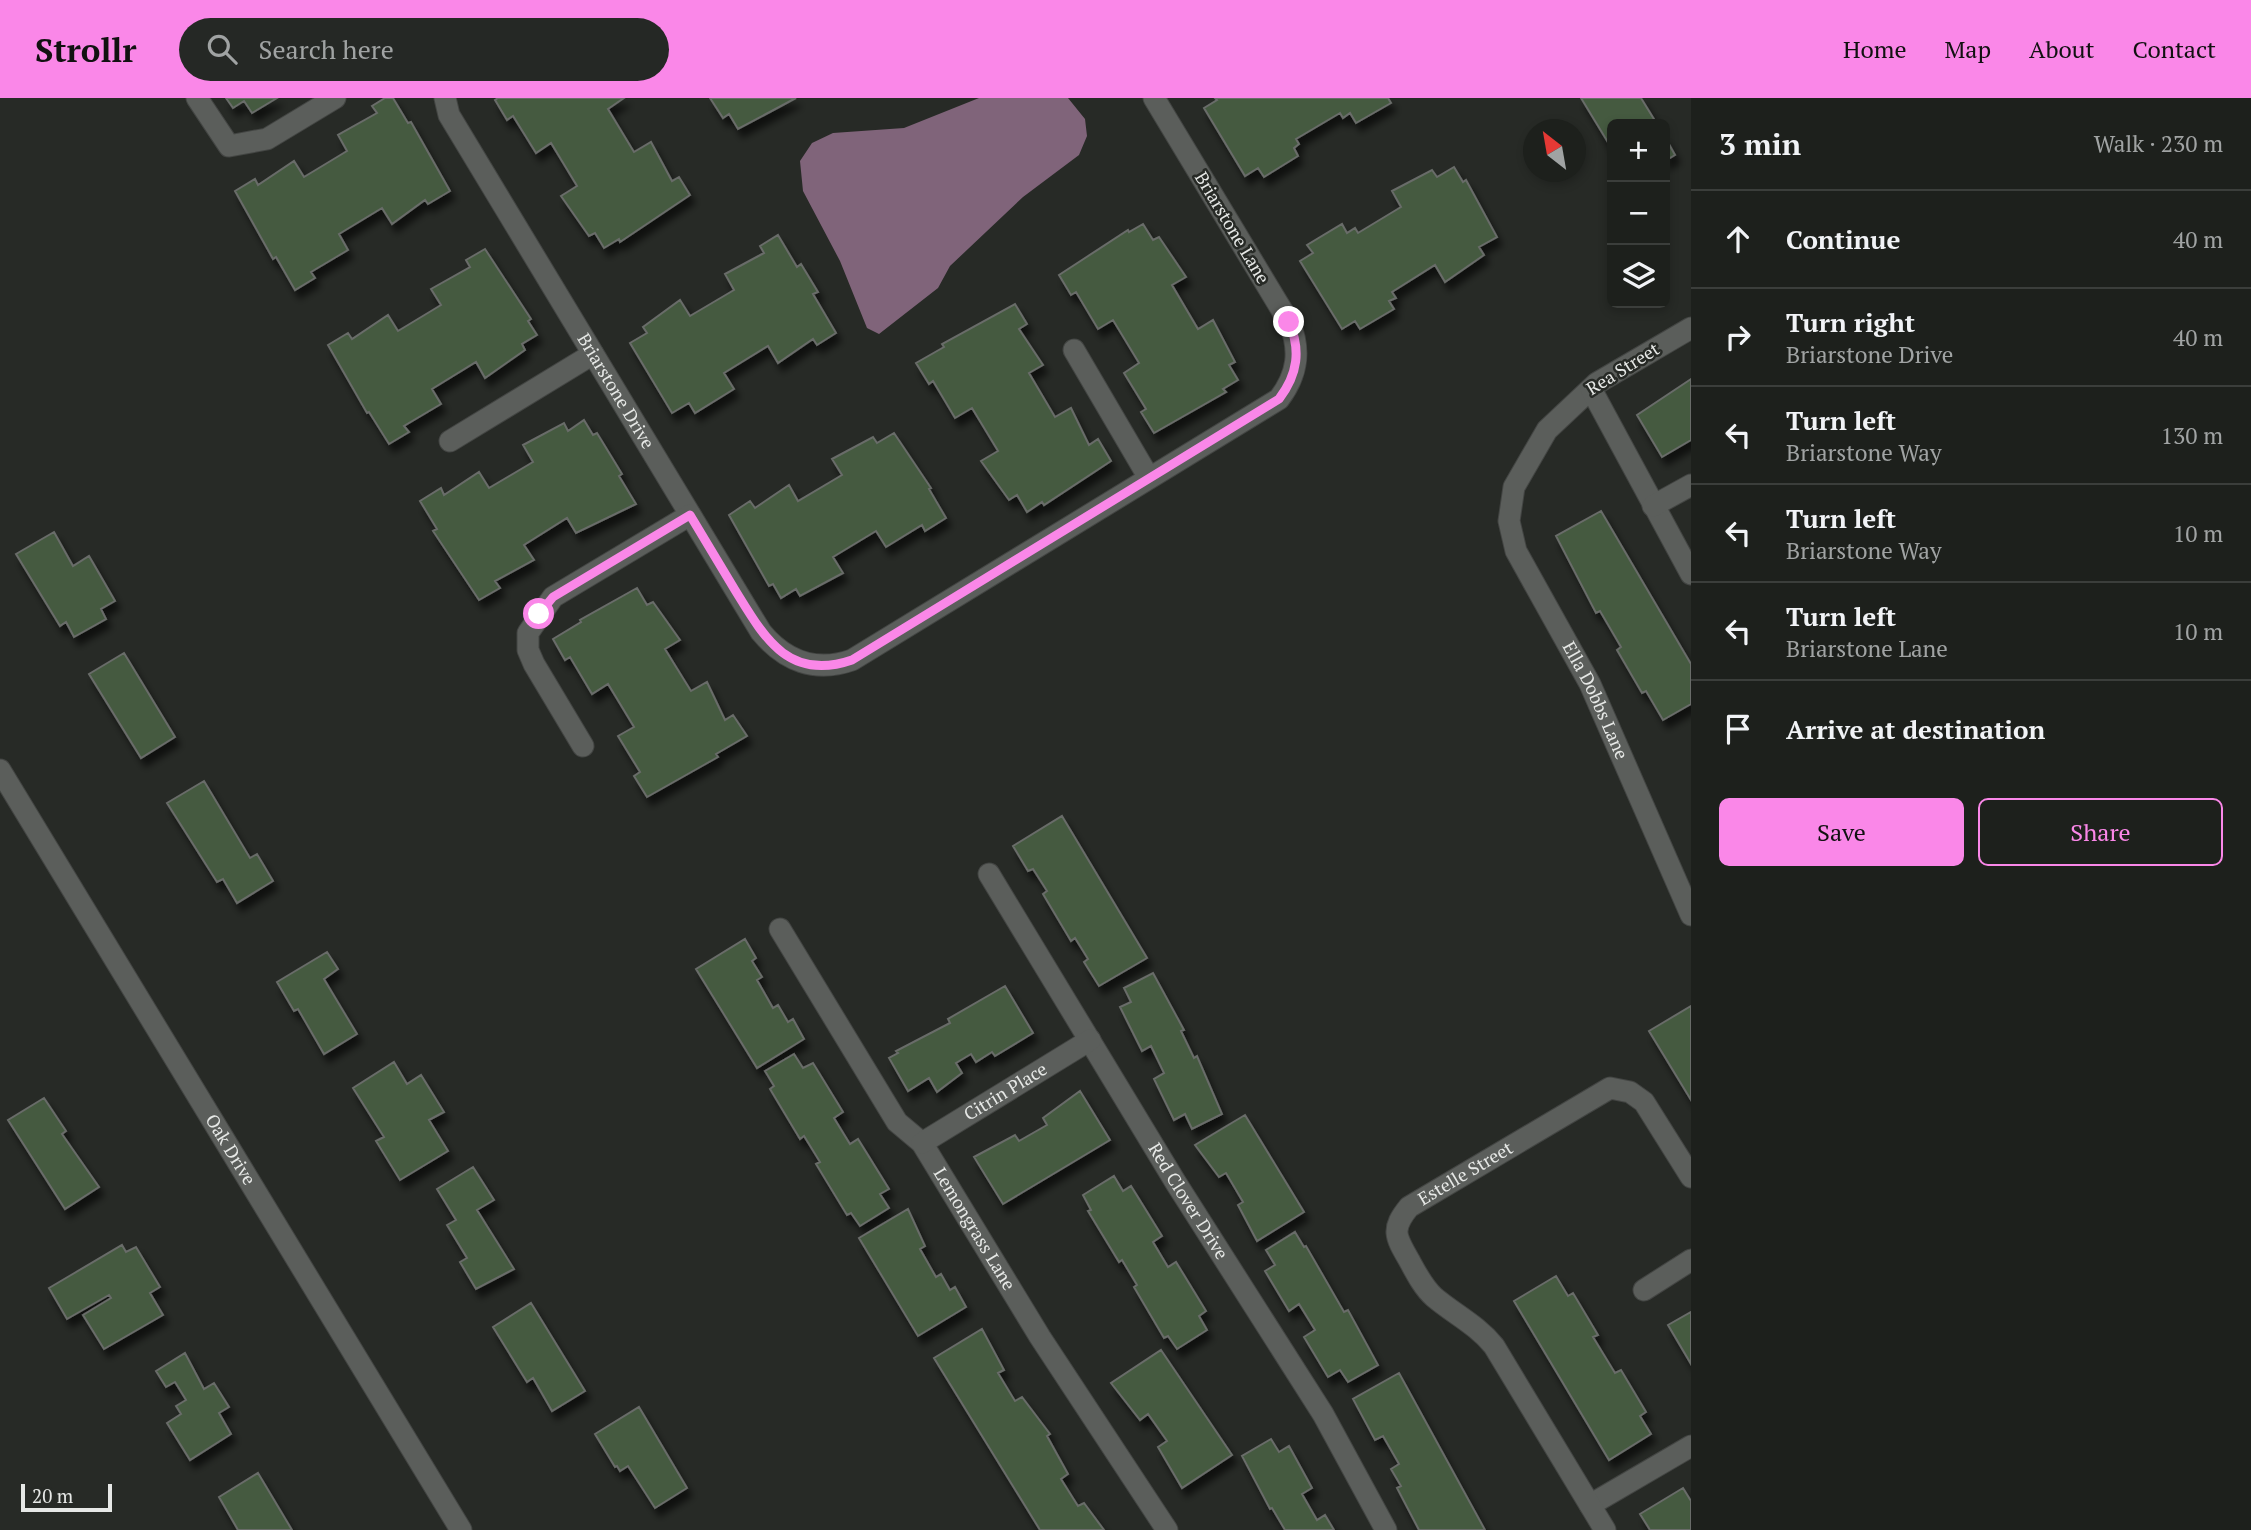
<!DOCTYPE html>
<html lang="en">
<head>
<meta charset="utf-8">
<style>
	body { margin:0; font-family:"PT Serif",serif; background:#252825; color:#f1f3f6 }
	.controls { position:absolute; right:21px; top:21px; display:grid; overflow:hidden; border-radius:10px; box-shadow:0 4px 10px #0003 }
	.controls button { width:63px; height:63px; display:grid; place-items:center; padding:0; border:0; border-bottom:2px solid #3b3e3b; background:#1d201c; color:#f1f3f6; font:35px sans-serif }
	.compass { position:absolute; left:1523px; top:21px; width:63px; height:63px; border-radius:50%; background:#1d201c; box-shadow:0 4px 10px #0003; rotate:329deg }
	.scale { position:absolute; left:21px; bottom:18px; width:91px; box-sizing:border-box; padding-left:7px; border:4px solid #e6e8e6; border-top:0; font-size:19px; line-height:24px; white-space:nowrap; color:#e6e8e6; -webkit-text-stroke:5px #272a26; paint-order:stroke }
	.stop { position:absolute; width:21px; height:21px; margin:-16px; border:5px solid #fa87e8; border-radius:50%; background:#fff }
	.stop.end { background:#fa87e8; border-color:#fff; box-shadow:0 2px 7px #0008 }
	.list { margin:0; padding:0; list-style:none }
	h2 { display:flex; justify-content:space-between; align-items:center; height:91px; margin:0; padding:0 28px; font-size:30px }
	h2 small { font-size:23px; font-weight:400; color:#a0a3a3 }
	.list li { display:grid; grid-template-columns:46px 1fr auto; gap:21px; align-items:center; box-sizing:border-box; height:98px; padding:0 28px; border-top:2px solid #3b3e3b }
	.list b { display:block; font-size:26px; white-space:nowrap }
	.list p { margin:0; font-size:23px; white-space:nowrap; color:#a0a3a3 }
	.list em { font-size:23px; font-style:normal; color:#a0a3a3 }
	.actions { display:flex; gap:14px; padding:21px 28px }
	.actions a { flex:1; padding:16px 0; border:2px solid #fa87e8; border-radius:10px; text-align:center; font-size:24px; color:#fa87e8 }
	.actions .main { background:#fa87e8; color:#111 }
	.icon { flex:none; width:38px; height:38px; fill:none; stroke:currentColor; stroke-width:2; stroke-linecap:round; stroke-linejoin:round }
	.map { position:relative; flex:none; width:1691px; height:1432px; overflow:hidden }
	header { display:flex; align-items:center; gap:42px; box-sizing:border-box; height:98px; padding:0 35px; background:#fa87e8; color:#111 }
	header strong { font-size:33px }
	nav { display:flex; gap:38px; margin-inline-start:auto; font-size:24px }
	.search { width:490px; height:63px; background:#252825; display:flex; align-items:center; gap:18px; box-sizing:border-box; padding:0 24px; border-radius:38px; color:#a0a3a3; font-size:26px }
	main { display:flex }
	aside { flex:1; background:#1d201c }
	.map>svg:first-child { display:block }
	.water { fill:#80647a }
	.building { fill:#455a41; stroke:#696c69; stroke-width:2; filter:url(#shadow) }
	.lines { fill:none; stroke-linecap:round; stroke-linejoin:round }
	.minor-casing { stroke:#434543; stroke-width:23 }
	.minor { stroke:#5b5e5b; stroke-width:21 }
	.route { stroke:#fa87e8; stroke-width:9 }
	.labels { text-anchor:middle; stroke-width:5; stroke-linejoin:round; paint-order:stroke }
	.street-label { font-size:18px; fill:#e6e8e6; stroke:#272a26 }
</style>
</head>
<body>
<header>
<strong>Strollr</strong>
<div class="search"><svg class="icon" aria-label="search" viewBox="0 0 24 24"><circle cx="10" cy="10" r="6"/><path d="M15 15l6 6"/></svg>Search here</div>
<nav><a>Home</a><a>Map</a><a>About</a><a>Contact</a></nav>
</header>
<main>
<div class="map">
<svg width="1691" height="1432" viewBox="0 0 1691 1432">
	<defs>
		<filter id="shadow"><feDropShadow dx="4.5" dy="8" stdDeviation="3.5" flood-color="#0009"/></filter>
	</defs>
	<rect width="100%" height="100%" fill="#272a26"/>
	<path class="water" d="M979,0H1068L1085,21L1087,38L1079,57L1023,99L950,168L938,190L879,236L867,230L840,163L803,93L800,63L812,45L833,35L904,30Z"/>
	<path class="building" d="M226,0H277L252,15L244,3L233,10Z
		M385,0H393L408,25L411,24L450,93L428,106L425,102L392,126L382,110L339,136L348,152L311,174L315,180L295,192L276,159L273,161L235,93L255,81L258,87L294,63L304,79L347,53L338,37L377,15L372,8Z
		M498,0H624L608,11L634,54L651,44L672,83L679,79L690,97L620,144L619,141L604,150L595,135L589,138L561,98L577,88L551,45L536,55L513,18L507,22L495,2Z
		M710,0H796L738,31L729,16L723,20Z
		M1215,0H1388L1391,5L1356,25L1350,15L1343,20L1340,15L1296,41L1299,46L1294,50L1298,58L1264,79L1258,70L1245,78L1204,10L1217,2Z
		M1581,0H1641L1657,26H1612V51Z
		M1665,39L1675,57L1665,63Z
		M1454,69L1463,84L1466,82L1497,139L1479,149L1484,157L1445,184L1435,167L1392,194L1396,200L1389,203L1394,211L1360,231L1355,223L1342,231L1300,163L1313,155L1307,147L1342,126L1347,135L1355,130L1358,135L1401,109L1392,93L1432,72L1437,79Z
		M1143,126L1153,142L1159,139L1186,179L1172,187L1198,231L1213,222L1235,264L1229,267L1238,282L1223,291L1226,294L1154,335L1141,314L1146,311L1124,275L1139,265L1113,222L1098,231L1076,194L1071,197L1059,177L1128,132L1129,134Z
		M778,137L797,169L801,166L818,194L813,196L836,235L817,247L813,241L778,265L768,248L724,275L734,291L695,315L689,305L672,315L630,245L647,235L643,229L680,202L690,218L734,192L725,176L764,155L760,148Z
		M485,151L531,221L528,223L537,237L522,246L525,252L485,280L476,264L432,291L441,306L404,328L409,334L389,346L369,314L367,315L328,247L348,235L352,241L388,217L398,233L441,207L431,191L470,169L466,162Z
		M1015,206L1027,226L1019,231L1043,267L1029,275L1055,319L1071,310L1089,347L1098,341L1111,363L1044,407L1042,404L1027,414L1017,397L1009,402L981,363L998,353L972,310L955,320L933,283L929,286L916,265L944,249L942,246Z
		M1691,281V342L1662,359L1637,317Z
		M584,322L593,337L597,335L622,376L619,378L636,406L576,435L567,420L524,447L534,462L495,483L500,490L479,502L433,433L437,431L420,403L441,390L444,397L479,374L489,390L533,364L523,347L564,325L568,333Z
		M894,335L931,390L929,391L946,420L925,433L922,427L886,449L876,433L833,459L843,475L800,498L796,491L781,500L773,486L769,488L729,417L750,403L755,410L789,387L798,403L842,377L832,361L873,339L877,345Z
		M1601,413L1691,566V606L1663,622L1646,593L1642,595L1617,552L1621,549L1600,513L1596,515L1556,438Z
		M54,434L73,468L89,458L115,503L101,511L106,521L74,539L66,524L60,528L16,456Z
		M637,490L647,507L653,504L680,542L665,551L691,593L707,584L725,622L733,617L747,638L716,656L718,659L647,699L634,678L640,674L618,638L634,629L608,586L592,596L570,559L565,562L553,541L581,524L580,522Z
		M124,555L175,639L141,660L89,576Z
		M204,683L250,760L257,756L273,783L237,805L223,781L217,784L167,705Z
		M1062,718L1147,860L1099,888L1084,864L1088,861L1075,840L1071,843L1043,796L1047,793L1033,771L1028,773L1013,748Z
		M745,841L756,860L752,863L762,879L757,882L773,910L778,907L788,924L793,921L804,941L757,970L696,871Z
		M327,854L338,871L324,881L357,936L324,956L298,911L294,913L277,884Z
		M1153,875L1184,932L1181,933L1194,960L1197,958L1222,1016L1192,1031L1185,1016L1174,1022L1154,981L1164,975L1151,948L1142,953L1120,909L1131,904L1124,890Z
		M1005,888L1033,935L995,958L992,954L976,964L971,956L956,965L962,975L937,994L929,980L908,993L889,960L898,955L896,953L950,925L948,921Z
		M1691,908V1002L1649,933Z
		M794,956L803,970L813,965L843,1014L834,1020L850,1046L858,1041L889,1091L880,1096L889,1110L860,1128L851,1115L847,1117L816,1066L820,1064L804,1038L800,1041L770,991L774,988L765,973Z
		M394,964L407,986L421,977L444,1014L429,1022L448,1053L400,1082L376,1043L384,1039L353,990Z
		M1080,993L1110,1042L1003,1106L974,1059L1015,1037L1019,1043L1047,1027L1043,1020Z
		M44,1000L66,1033L62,1036L99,1089L65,1111L8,1022Z
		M1245,1017L1304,1114L1257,1143L1238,1107L1243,1104L1226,1075L1219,1079L1195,1047Z
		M473,1069L494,1102L477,1112L514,1171L476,1191L460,1164L467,1160L447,1127L456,1122L437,1091Z
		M1114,1078L1123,1093L1131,1088L1162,1138L1153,1144L1168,1169L1176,1164L1206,1213L1199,1218L1207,1232L1177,1251L1168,1238L1164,1240L1134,1189L1137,1187L1122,1162L1119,1164L1088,1113L1091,1112L1083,1097Z
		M908,1111L925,1148L920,1151L936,1179L941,1176L950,1192L955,1189L966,1209L918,1238L859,1140Z
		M1295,1134L1304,1149L1306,1148L1344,1214L1348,1212L1378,1267L1348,1284L1340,1272L1328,1279L1304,1239L1315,1232L1299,1206L1289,1213L1265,1173L1275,1167L1266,1152Z
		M122,1147L126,1154L136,1149L160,1189L150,1195L163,1217L104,1251L83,1217L111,1200L109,1197L67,1221L49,1190Z
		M1556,1178L1568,1198L1573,1195L1598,1237L1593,1239L1615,1275L1621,1272L1646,1314L1640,1318L1651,1336L1609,1362L1514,1203Z
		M531,1205L585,1293L552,1313L533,1280L527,1284L493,1229Z
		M1691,1214V1266L1668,1227Z
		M982,1231L1004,1272L998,1275L1015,1303L1022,1299L1050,1336L1047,1338L1068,1376L1061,1381L1078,1408L1084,1405L1104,1432H1040L934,1260Z
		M1161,1252L1232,1357L1182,1390L1158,1349L1167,1343L1148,1316L1140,1322L1111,1285Z
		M185,1255L204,1291L214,1285L229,1309L219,1315L231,1336L190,1362L167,1325L181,1316L176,1308L186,1302L175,1284L166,1289L156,1273Z
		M1399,1275L1485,1432H1419L1397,1390L1401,1388L1391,1371L1399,1366L1383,1338L1375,1342L1353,1301Z
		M639,1309L687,1390L655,1410L628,1368L620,1373L617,1368L615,1369L595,1336Z
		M1271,1341L1279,1354L1289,1348L1312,1390L1302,1396L1317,1422L1325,1417L1334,1432H1285L1272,1410L1270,1411L1242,1358Z
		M258,1375L292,1432H238L219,1399Z
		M1683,1390L1691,1403V1432H1650L1640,1416Z"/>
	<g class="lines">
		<defs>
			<g id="minor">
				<path d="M197,0L229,48L267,41L335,0"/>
				<path id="s1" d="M445,0L449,17L761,534C785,563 815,575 852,562L1279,301C1298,276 1301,252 1289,224L1154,0"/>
				<path id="s2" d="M1691,230L1597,285L1547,332L1514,389L1509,423L1516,453L1590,586L1691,817"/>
				<path d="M1074,252L1149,380"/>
				<path d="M1591,291L1691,476"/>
				<path d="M450,343L593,256"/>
				<path d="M1653,408L1691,387"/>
				<path d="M583,648L534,566L528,552V535L553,499L690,417"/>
				<path id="s3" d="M0,672L461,1432"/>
				<path id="s4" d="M989,776L1176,1085L1323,1316L1386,1432"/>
				<path id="s5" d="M780,831L897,1024L922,1045L1040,1239L1167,1432"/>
				<path id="s6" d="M922,1045L1090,942"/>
				<path d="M1644,1192L1691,1162"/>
				<path d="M1590,1407L1691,1348"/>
				<path id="s7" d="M1605,1432L1494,1248C1477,1227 1454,1216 1434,1199C1423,1189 1416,1175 1409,1162C1395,1138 1391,1131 1409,1109L1610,990L1630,994L1644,1004L1691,1079"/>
			</g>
		</defs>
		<use href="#minor" class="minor-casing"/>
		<use href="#minor" class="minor"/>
	</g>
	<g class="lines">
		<path class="route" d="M539,516L553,499L690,417C705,442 720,467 735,492C764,539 788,584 852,562L1279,301C1298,276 1301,252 1289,224"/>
	</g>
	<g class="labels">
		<g class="street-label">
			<text transform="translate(1232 130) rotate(59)" y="6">Briarstone Lane</text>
			<text transform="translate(1623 271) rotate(-32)" y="6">Rea Street</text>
			<text dy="6" stroke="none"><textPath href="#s1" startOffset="340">Briarstone Drive</textPath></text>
			<text dy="6" stroke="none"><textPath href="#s2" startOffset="478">Ella Dobbs Lane</textPath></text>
			<text dy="6" stroke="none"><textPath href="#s6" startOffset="98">Citrin Place</textPath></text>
			<text dy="6" stroke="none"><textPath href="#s3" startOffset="444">Oak Drive</textPath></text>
			<text dy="6" stroke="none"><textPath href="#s7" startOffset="462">Estelle Street</textPath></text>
			<text dy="6" stroke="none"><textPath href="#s4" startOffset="383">Red Clover Drive</textPath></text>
			<text dy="6" stroke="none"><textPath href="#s5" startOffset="359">Lemongrass Lane</textPath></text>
		</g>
	</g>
</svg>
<div class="controls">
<button>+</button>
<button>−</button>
<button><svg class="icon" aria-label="layers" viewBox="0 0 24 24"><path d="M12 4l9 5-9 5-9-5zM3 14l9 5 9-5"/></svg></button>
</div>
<svg class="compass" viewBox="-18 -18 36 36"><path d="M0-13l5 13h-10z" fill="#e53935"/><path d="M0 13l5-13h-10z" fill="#a0a3a3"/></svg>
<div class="scale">20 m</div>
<div class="stop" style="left:539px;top:516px"></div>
<div class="stop end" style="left:1289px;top:224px"></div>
</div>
<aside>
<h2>3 min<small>Walk · 230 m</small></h2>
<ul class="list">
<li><svg class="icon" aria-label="ahead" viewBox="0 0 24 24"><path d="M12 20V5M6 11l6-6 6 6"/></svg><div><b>Continue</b></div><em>40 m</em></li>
<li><svg class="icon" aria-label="right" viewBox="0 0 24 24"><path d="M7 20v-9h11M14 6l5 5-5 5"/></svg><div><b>Turn right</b><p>Briarstone Drive</p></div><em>40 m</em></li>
<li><svg class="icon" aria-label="left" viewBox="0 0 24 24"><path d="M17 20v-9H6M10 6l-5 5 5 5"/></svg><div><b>Turn left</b><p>Briarstone Way</p></div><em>130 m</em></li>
<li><svg class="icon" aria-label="left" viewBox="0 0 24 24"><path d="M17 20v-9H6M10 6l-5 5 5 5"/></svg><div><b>Turn left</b><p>Briarstone Way</p></div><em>10 m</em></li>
<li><svg class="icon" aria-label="left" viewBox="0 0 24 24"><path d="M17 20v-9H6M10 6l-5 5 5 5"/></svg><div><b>Turn left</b><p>Briarstone Lane</p></div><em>10 m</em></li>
<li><svg class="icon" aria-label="arrive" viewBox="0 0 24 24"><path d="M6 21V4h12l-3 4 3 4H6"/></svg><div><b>Arrive at destination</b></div></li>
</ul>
<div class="actions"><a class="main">Save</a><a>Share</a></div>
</aside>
</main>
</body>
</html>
